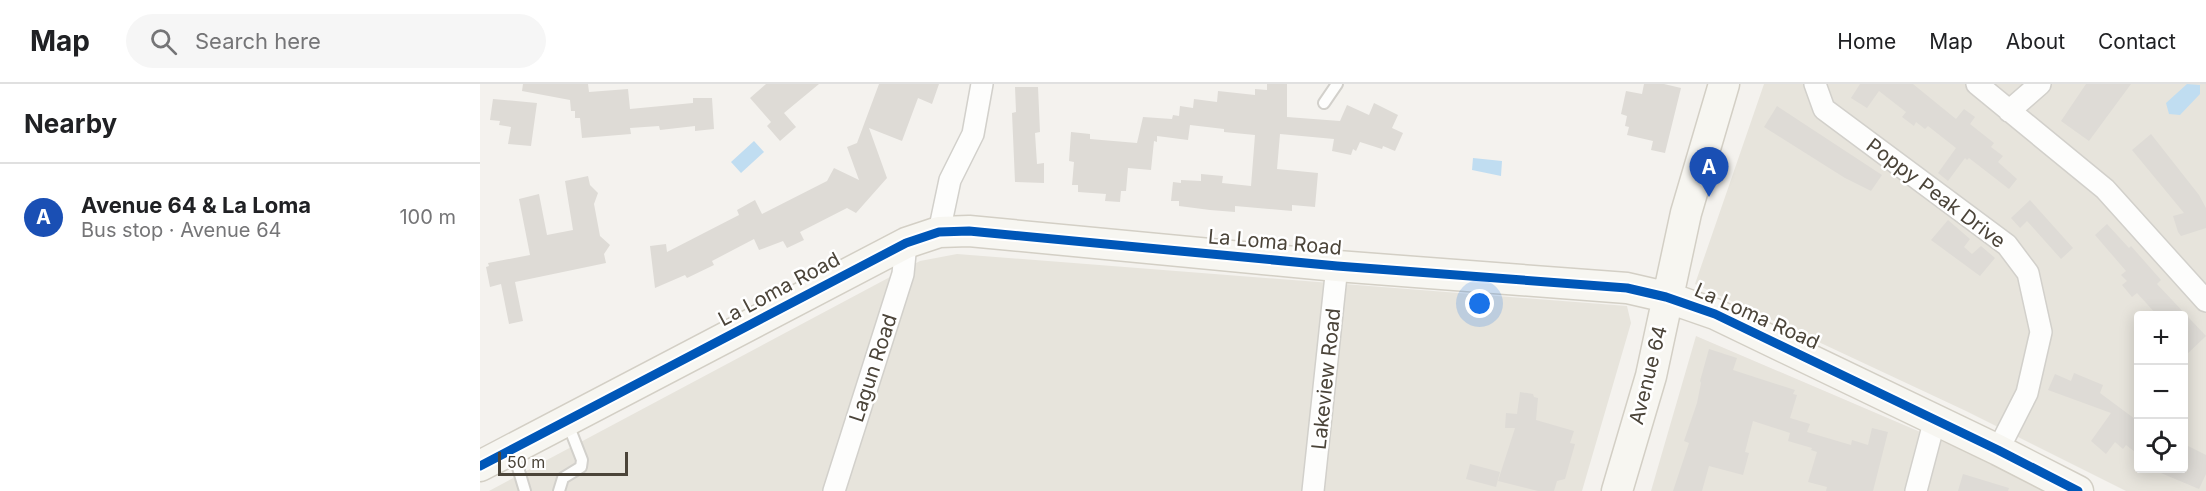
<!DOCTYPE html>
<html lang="en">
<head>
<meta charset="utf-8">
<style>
	body { margin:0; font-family:Inter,sans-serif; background:#f6f6f6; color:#202124 }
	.controls { position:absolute; right:18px; bottom:18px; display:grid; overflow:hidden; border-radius:6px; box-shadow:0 3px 15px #0003 }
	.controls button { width:54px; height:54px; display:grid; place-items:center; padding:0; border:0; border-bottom:2px solid #e0e0e0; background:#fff; color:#202124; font:30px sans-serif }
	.scale { position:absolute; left:18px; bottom:15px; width:130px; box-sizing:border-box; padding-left:6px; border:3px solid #4b4439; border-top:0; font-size:16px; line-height:21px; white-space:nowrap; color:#4b4439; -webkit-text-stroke:4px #fff; paint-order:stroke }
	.you { position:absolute; left:1000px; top:220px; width:21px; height:21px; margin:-15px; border:4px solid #fff; border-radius:50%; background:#1a73e8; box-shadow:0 0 0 9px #1a73e833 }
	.badge { display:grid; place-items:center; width:39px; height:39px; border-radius:50%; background:#d93025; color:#fff; font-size:20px; font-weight:700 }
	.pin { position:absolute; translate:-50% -50px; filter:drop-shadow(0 2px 3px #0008) }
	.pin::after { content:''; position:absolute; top:32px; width:21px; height:18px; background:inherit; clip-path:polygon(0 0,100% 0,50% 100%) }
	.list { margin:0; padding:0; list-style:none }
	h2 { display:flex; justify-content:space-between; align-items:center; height:78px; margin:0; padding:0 24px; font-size:26px }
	h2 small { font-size:20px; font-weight:400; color:#757577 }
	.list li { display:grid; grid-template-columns:39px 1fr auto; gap:18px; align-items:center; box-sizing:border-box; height:108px; padding:0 24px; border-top:2px solid #e0e0e0 }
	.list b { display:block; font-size:22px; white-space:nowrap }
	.list p { margin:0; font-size:20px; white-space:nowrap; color:#757577 }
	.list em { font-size:20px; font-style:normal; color:#757577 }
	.icon { flex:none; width:33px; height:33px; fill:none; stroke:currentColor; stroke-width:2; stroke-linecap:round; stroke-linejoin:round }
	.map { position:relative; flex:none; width:1726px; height:407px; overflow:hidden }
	header { display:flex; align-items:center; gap:36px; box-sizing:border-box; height:84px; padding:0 30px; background:#fff; border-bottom:2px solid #e0e0e0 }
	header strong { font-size:28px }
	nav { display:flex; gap:33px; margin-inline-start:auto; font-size:21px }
	.search { width:420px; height:54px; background:#f6f6f6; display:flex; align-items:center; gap:15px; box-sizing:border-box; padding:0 21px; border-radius:33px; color:#757577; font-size:22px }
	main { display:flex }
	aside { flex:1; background:#fff }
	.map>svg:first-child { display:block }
	.residential { fill:#e7e4dc; fill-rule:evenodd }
	.water { fill:#c0ddf1 }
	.building { fill:#dedbd6 }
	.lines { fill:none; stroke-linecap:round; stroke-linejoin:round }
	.lane-casing { stroke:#d2d0cb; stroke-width:14 }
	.street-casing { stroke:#d2d0cb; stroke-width:24 }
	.secondary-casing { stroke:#d3cfc5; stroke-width:33 }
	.lane { stroke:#fdfdfc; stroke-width:10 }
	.street { stroke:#fdfdfc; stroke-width:21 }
	.secondary { stroke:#f7f6f1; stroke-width:30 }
	.cycleway-casing { stroke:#fff; stroke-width:13 }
	.cycleway { stroke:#0057b8; stroke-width:9 }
	.labels { text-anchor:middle; stroke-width:5; stroke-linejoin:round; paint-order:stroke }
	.street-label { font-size:20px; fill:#4b4439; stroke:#fff }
</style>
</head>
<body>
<header>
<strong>Map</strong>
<div class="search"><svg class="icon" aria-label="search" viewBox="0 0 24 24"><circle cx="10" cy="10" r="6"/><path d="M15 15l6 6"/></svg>Search here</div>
<nav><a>Home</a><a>Map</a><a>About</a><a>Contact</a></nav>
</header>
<main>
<aside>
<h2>Nearby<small></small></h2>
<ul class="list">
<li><span class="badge" style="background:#1a4fb4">A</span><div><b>Avenue 64 &amp; La Loma</b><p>Bus stop · Avenue 64</p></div><em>100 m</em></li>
</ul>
</aside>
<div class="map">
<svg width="1726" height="407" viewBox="0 0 1726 407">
	<rect width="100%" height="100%" fill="#f4f2ee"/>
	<path class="residential" d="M1284,0H1726V407H1646L1486,327L1215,200ZM1658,231H1704V384H1658Z
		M477,170L1147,222L1151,239L1102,407H9L440,177Z
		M1216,252L1487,368L1572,407H1171Z"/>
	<path class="water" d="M1707,0L1720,1V10L1700,31L1689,30L1686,19Z
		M274,57L284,68L261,89L251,78Z
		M993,74L1022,77L1021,92L992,86Z"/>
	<path class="building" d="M43,0H108L109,8L148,5L150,25L213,19V14H232L234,45L215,47V42L180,46L179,42L150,44L151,50L102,54L100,34H95V27H91L90,16L42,7Z
		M286,0H339L304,29L316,43L300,57L287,42L291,38L270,14Z
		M399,0H459L452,20L438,14L422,57L389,44L407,94L376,129L367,124L320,148L324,156L307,164L303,157L279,166L274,155L232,177L234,181L207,194L205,191L175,204L170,162L186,160L187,168L259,131L257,126L275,116L282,130L347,97L354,84L379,96L367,63L377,59Z
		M787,0H807V33L860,37L867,21L889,31L894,19L918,31L912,44L923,49L915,67L903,62L902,65L880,58L876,67L873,65L871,71L852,67L854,55L800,50L797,85L838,89L835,123L812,121V127L755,122V128L730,126L699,122V117H691L693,98L701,99V96L721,97V90L743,92L742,99L771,102L775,51L744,48V45L710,41L708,56L677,52V58L674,57L671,86L648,84L646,107H641L640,118L625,117L626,110L598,108V101H592L594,78L589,77L591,48L610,50V55L657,59L663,33L692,35L693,31L699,32L700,22L713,24L714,15L737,18L738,7L775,11V5L787,6Z
		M1164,0H1184L1201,4L1185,69L1171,66L1173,57L1147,51L1149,43L1145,42L1147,32L1141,30L1146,7L1162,10Z
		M1380,0H1433L1476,35L1484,25L1495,33L1490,40L1514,59L1511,63L1523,72L1518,78L1537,95L1529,105L1489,74L1487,76L1485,74L1468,97L1458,89L1476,64L1448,42L1445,45L1436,38L1434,42L1422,33L1426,28L1399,7L1387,24L1371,14Z
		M1606,0H1651L1609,57L1581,37Z
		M535,3H558L560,48L555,49L557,80L564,79V99L535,98L532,29L536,28Z
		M13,15L57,19L51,62L28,60L31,43L19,41L20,37L10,36Z
		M1297,22L1402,91L1391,107L1365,94L1284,43Z
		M1671,50L1719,111L1726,124V144L1701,152L1698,148L1693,132L1704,129L1652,66Z
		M108,92L110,101L118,109L114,120L120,152L130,161L124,170L126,179L35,198L43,237L29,240L21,200L10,203L6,183L9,182L8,179L50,171L39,115L59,110L67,151L93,146L85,97Z
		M1550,116L1593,164L1581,175L1547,137L1540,144L1531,134Z
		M1468,136L1490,155L1484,163L1492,170L1501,162L1515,174L1500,192L1451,156Z
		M1627,140L1649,164L1651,162L1681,196L1677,200L1726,252L1704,273V231H1677L1657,209L1652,213L1642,201L1647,197L1641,191L1646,187L1615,151Z
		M1229,265L1257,274L1253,286L1315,306L1313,310L1317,311L1310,334L1330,340L1327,348L1371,361L1372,356L1388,361L1392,344L1408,348L1393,407H1346L1347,403L1328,398L1337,368L1331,366L1332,364L1308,357L1310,349L1273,337L1265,368L1269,369L1263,391L1229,382L1222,407H1193L1209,359L1204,357L1217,319L1221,299L1220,297Z
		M1594,289L1623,301L1620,309L1659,338V371L1646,361L1643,365L1635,358L1626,370L1611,357L1631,329L1568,306L1575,290L1591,297Z
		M1040,308L1053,310L1054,313L1058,314L1056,336L1094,347L1090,359L1095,360L1085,395L1077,397L1074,407H1058L1018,397L1035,344H1025L1026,329L1037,330Z
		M1704,360L1726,371V390L1719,405L1669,384H1704Z
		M990,380L1020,388L1016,403L986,395Z
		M1483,390L1529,404L1528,407H1478Z"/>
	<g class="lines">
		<defs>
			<path id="lane" d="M844,19L857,0
				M33,367L45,407
				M79,407L83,394L101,383L102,376L88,340"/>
			<path id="street" d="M1335,0L1344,25L1527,161L1548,189L1561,248L1547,309L1518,366
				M1497,0L1625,105L1726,217
				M1529,27L1560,0
				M459,148L470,96L493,50L502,0
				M354,407L423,190L426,159
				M833,407L857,182
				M1436,407L1455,335"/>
			<path id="secondary" d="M0,382L426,159L459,148L489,147L857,182L1147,204L1186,213L1235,230L1518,366L1598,407
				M1137,407L1171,292L1206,129L1244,0"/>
		</defs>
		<use href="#lane" class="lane-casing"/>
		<use href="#street" class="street-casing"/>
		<use href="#secondary" class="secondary-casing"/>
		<use href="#lane" class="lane"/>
		<use href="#street" class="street"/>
		<use href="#secondary" class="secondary"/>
		<defs>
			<path id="cycleway" d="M0,382L426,159L459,148L489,147L857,182L1147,204L1186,213L1235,230L1518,366L1598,407"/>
		</defs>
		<use href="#cycleway" class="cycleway-casing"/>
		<use href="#cycleway" class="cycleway"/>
	</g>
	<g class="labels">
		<g class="street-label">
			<text transform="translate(1456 109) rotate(37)" y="7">Poppy Peak Drive</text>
			<text transform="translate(795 158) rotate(5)" y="7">La Loma Road</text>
			<text transform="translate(299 205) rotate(-28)" y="7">La Loma Road</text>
			<text transform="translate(1277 232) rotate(24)" y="7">La Loma Road</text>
			<text transform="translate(393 284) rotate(-72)" y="7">Lagun Road</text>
			<text transform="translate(1168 291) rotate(-76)" y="7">Avenue 64</text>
			<text transform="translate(846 295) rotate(-84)" y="7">Lakeview Road</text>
		</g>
	</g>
</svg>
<div class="controls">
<button>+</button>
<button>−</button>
<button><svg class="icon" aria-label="locate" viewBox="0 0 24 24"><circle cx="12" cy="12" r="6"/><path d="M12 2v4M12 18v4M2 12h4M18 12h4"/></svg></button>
</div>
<div class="scale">50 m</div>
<div class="you"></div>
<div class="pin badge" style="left:1229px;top:113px;background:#1a4fb4">A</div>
</div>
</main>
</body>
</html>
